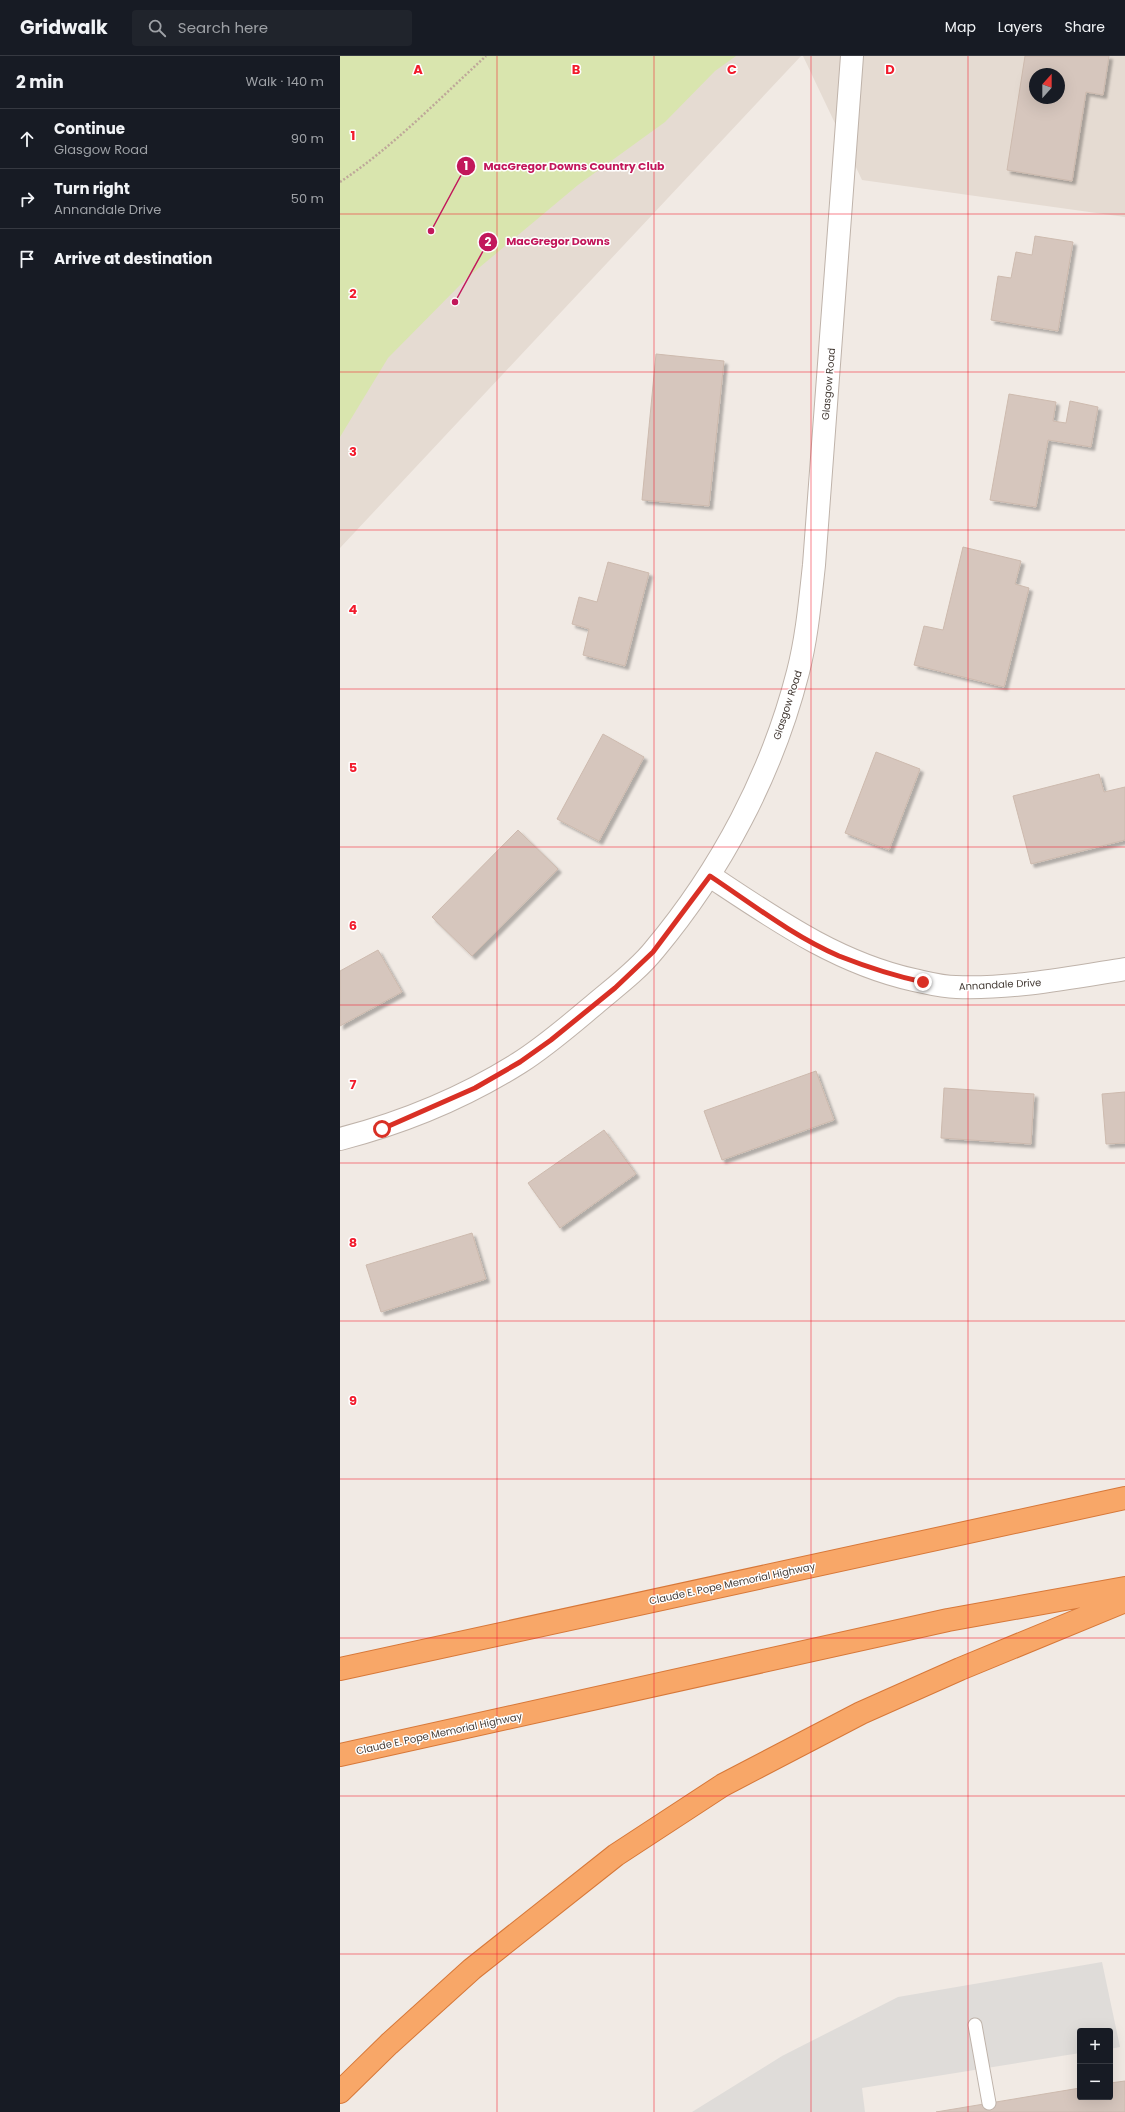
<!DOCTYPE html>
<html lang="en">
<head>
<meta charset="utf-8">
<style>
	body { margin:0; font-family:Poppins,sans-serif; background:#20242c; color:#f1f3f6 }
	.controls { position:absolute; right:12px; bottom:12px; display:grid; overflow:hidden; border-radius:4px; box-shadow:0 4px 16px #0002 }
	.controls button { width:36px; height:36px; display:grid; place-items:center; padding:0; border:0; border-bottom:1px solid #363941; background:#171b24; color:#f1f3f6; font:20px sans-serif }
	.compass { position:absolute; left:689px; top:12px; width:36px; height:36px; border-radius:50%; background:#171b24; box-shadow:0 4px 16px #0002; rotate:21deg }
	.stop { position:absolute; width:12px; height:12px; margin:-9px; border:3px solid #d93025; border-radius:50%; background:#fff }
	.stop.end { background:#d93025; border-color:#fff; box-shadow:0 1px 4px #0008 }
	.list { margin:0; padding:0; list-style:none }
	h2 { display:flex; justify-content:space-between; align-items:center; height:52px; margin:0; padding:0 16px; font-size:17px }
	h2 small { font-size:13px; font-weight:400; color:#9ea1a6 }
	.list li { display:grid; grid-template-columns:26px 1fr auto; gap:12px; align-items:center; box-sizing:border-box; height:60px; padding:0 16px; border-top:1px solid #363941 }
	.list b { display:block; font-size:15px; white-space:nowrap }
	.list p { margin:0; font-size:13px; white-space:nowrap; color:#9ea1a6 }
	.list em { font-size:13px; font-style:normal; color:#9ea1a6 }
	.icon { flex:none; width:22px; height:22px; fill:none; stroke:currentColor; stroke-width:2; stroke-linecap:round; stroke-linejoin:round }
	.map { position:relative; flex:none; width:785px; height:2056px; overflow:hidden }
	header { display:flex; align-items:center; gap:24px; box-sizing:border-box; height:56px; padding:0 20px; background:#171b24; border-bottom:1px solid #363941 }
	header strong { font-size:19px }
	nav { display:flex; gap:22px; margin-inline-start:auto; font-size:14px }
	.search { width:280px; height:36px; background:#20242c; display:flex; align-items:center; gap:10px; box-sizing:border-box; padding:0 14px; border-radius:4px; color:#9ea1a6; font-size:15px }
	main { display:flex }
	aside { flex:1; background:#171b24 }
	.map>svg:first-child { display:block }
	.residential { fill:#e5dbd2; fill-rule:evenodd }
	.green { fill:#d9e5ae }
	.parking { fill:#dfdcd9 }
	.building { fill:#d6c6bd; stroke:#cdbaae; fill-rule:evenodd; filter:url(#shadow) }
	.lines { fill:none; stroke-linecap:round; stroke-linejoin:round }
	.service-casing { stroke:#bfb3aa; stroke-width:15 }
	.minor-casing { stroke:#bfb3aa; stroke-width:24 }
	.motorway-casing { stroke:#d77839; stroke-width:24 }
	.path { stroke:#bea899; stroke-width:2.5; stroke-dasharray:2 2; stroke-linecap:butt }
	.service { stroke:#fff; stroke-width:13 }
	.minor { stroke:#fff; stroke-width:22 }
	.motorway { stroke:#f8a768; stroke-width:22 }
	.route { stroke:#d93025; stroke-width:5 }
	.grid { fill:none; stroke:#f21b2c; stroke-width:1; stroke-opacity:0.55 }
	.labels { text-anchor:middle; stroke-width:3; stroke-linejoin:round; paint-order:stroke }
	.street-label { font-size:10px; fill:#433a34; stroke:#fff }
	.grid-label { font-size:13px; text-anchor:middle; font-weight:bold; fill:#f21b2c; stroke:#fff; stroke-width:3; stroke-linejoin:round; paint-order:stroke }
	.leader { fill:none; stroke:#c2185b; stroke-width:1.5 }
	.callout-dot { fill:#c2185b; stroke:#fff; stroke-width:1.5 }
	.mark-label { font-size:12px; text-anchor:middle; font-weight:bold; fill:#fff }
	.callout-label { font-size:11px; text-anchor:middle; font-weight:bold; fill:#c2185b; stroke:#fff; stroke-width:3; stroke-linejoin:round; paint-order:stroke }
</style>
</head>
<body>
<header>
<strong>Gridwalk</strong>
<div class="search"><svg class="icon" aria-label="search" viewBox="0 0 24 24"><circle cx="10" cy="10" r="6"/><path d="M15 15l6 6"/></svg>Search here</div>
<nav><a>Map</a><a>Layers</a><a>Share</a></nav>
</header>
<main>
<aside>
<h2>2 min<small>Walk · 140 m</small></h2>
<ul class="list">
<li><svg class="icon" aria-label="ahead" viewBox="0 0 24 24"><path d="M12 20V5M6 11l6-6 6 6"/></svg><div><b>Continue</b><p>Glasgow Road</p></div><em>90 m</em></li>
<li><svg class="icon" aria-label="right" viewBox="0 0 24 24"><path d="M7 20v-9h11M14 6l5 5-5 5"/></svg><div><b>Turn right</b><p>Annandale Drive</p></div><em>50 m</em></li>
<li><svg class="icon" aria-label="arrive" viewBox="0 0 24 24"><path d="M6 21V4h12l-3 4 3 4H6"/></svg><div><b>Arrive at destination</b></div></li>
</ul>
</aside>
<div class="map">
<svg width="785" height="2056" viewBox="0 0 785 2056">
	<defs>
		<filter id="shadow"><feDropShadow dx="3.5" dy="3.5" stdDeviation="1" flood-color="#0004"/></filter>
	</defs>
	<rect width="100%" height="100%" fill="#f1eae4"/>
	<path class="residential" d="M0,0H461L0,492Z
		M463,0H785V161L522,124ZM695,18H719V42H695Z"/>
	<path class="green" d="M0,0H396L375,15L325,66L238,129L128,221L48,302L0,381Z"/>
	<path class="parking" d="M762,1906L780,1991L770,1993V1975H740V1997L522,2032L525,2056H352L442,2000L558,1941Z"/>
	<path class="building" d="M685,0H769L763,39L746,36L732,125L667,114ZM695,18H719V42H695Z
		M695,180L733,186L718,275L651,264L658,220L671,222L676,196L692,199Z
		M316,298L384,305L369,450L302,444Z
		M669,338L716,346L713,365L726,367L730,345L758,351L751,391L708,384L696,451L650,444Z
		M623,491L681,505L675,528L689,532L664,631L574,609L584,570L603,574Z
		M268,506L309,517L285,610L243,599L249,573L232,568L239,541L257,546Z
		M263,678L304,701L259,785L217,763Z
		M536,696L580,713L549,794L505,777Z
		M759,718L764,736L785,731V784L691,808L673,740Z
		M178,774L218,813L132,900L92,861Z
		M38,894L62,936L0,970V915Z
		M476,1015L494,1064L382,1104L364,1055Z
		M604,1032L694,1038L691,1088L601,1082Z
		M785,1036V1087L766,1088L762,1038Z
		M264,1074L296,1118L220,1172L188,1127Z
		M132,1177L146,1223L41,1256L26,1209Z
		M785,2025V2056H596L740,2032V2041H770V2027Z"/>
	<g class="lines">
		<defs>
			<path id="service" d="M635,1969L649,2047"/>
			<path id="minor" d="M370,820C435,863 497,907 574,924C588,927 602,931 616,931C673,933 729,922 785,913
				M0,1083C62,1067 125,1041 179,1007C206,990 231,968 255,948C275,931 298,914 314,894C381,814 432,718 458,616C467,581 470,545 474,509L512,0"/>
			<path id="motorway" d="M0,1613L785,1442
				M0,1699L608,1564L785,1532
				M0,2036L49,1988L132,1913L276,1799L383,1729L521,1657L620,1613L785,1545"/>
		</defs>
		<use href="#service" class="service-casing"/>
		<use href="#minor" class="minor-casing"/>
		<use href="#motorway" class="motorway-casing"/>
		<path class="path" d="M0,126C53,91 99,43 146,0"/>
		<use href="#service" class="service"/>
		<use href="#minor" class="minor"/>
		<use href="#motorway" class="motorway"/>
	</g>
	<g class="lines">
		<path class="route" d="M42,1073L135,1032L180,1006L211,984L275,932L313,896L370,820C412,848 453,880 499,900C527,911 555,920 583,926"/>
	</g>
	<path class="grid" d="M157,0V2056M314,0V2056M471,0V2056M628,0V2056M0,158H785M0,316H785M0,474H785M0,633H785M0,791H785M0,949H785M0,1107H785M0,1265H785M0,1423H785M0,1582H785M0,1740H785M0,1898H785"/>
	<g class="labels">
		<g class="street-label">
			<text transform="translate(488 328) rotate(-85)" y="4">Glasgow Road</text>
			<text transform="translate(447 649) rotate(-72)" y="4">Glasgow Road</text>
			<text transform="translate(660 928) rotate(-3)" y="4">Annandale Drive</text>
			<text transform="translate(392 1527) rotate(-12)" y="4">Claude E. Pope Memorial Highway</text>
			<text transform="translate(99 1677) rotate(-12)" y="4">Claude E. Pope Memorial Highway</text>
		</g>
	</g>
	<g class="grid-label">
		<text x="78" y="18">A</text>
		<text x="236" y="18">B</text>
		<text x="392" y="18">C</text>
		<text x="550" y="18">D</text>
		<text x="13" y="84">1</text>
		<text x="13" y="242">2</text>
		<text x="13" y="400">3</text>
		<text x="13" y="558">4</text>
		<text x="13" y="716">5</text>
		<text x="13" y="874">6</text>
		<text x="13" y="1033">7</text>
		<text x="13" y="1191">8</text>
		<text x="13" y="1349">9</text>
	</g>
	<path class="leader" d="M91 175L126 110M115 246L148 186"/>
	<g class="callout-dot">
		<circle cx="91" cy="175" r="4"/>
		<circle cx="115" cy="246" r="4"/>
		<circle cx="126" cy="110" r="10"/>
		<circle cx="148" cy="186" r="10"/>
	</g>
	<g class="mark-label">
		<text x="126" y="114">1</text>
		<text x="148" y="190">2</text>
	</g>
	<g class="callout-label">
		<text x="234" y="114">MacGregor Downs Country Club</text>
		<text x="218" y="189">MacGregor Downs</text>
	</g>
</svg>
<div class="controls">
<button>+</button>
<button>−</button>
</div>
<svg class="compass" viewBox="-18 -18 36 36"><path d="M0-13l5 13h-10z" fill="#e53935"/><path d="M0 13l5-13h-10z" fill="#9ea1a6"/></svg>
<div class="stop" style="left:42px;top:1073px"></div>
<div class="stop end" style="left:583px;top:926px"></div>
</div>
</main>
</body>
</html>
